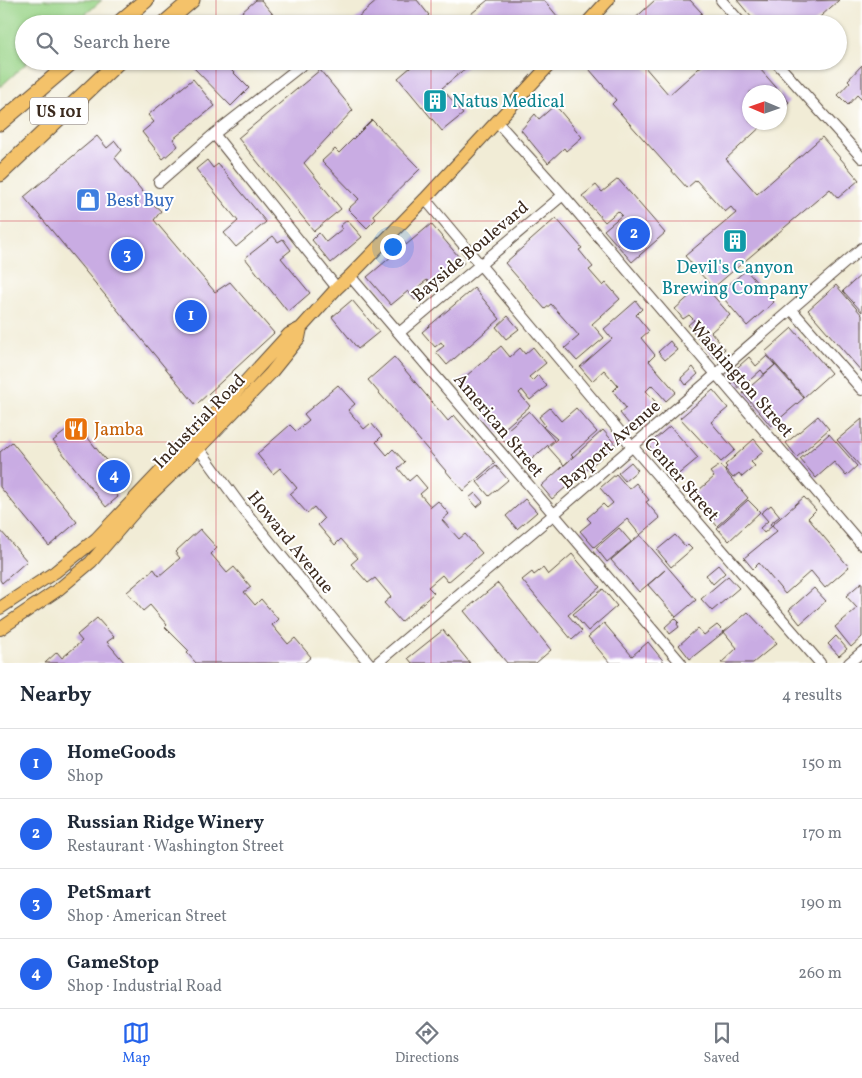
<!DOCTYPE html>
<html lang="en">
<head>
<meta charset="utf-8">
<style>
	body { margin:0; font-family:Vollkorn,serif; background:#f6f6f7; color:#1f2937 }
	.compass { position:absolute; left:742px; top:85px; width:45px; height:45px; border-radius:50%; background:#fff; box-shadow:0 1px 4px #0004; rotate:272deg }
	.you { position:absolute; left:392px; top:246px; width:18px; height:18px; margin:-12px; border:4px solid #fff; border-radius:50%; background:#1a73e8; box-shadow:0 0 0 8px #1a73e833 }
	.badge { display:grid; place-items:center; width:32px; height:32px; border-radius:50%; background:#2563eb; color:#fff; font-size:16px; font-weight:700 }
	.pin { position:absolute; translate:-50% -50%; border:2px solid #fff; box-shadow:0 1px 5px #0006 }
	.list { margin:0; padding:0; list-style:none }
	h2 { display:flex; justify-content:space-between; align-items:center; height:65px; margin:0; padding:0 20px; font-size:21px }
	h2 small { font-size:16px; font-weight:400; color:#747a83 }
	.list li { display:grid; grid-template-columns:32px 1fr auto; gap:15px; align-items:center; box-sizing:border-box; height:70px; padding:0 20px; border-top:1px solid #e0e1e3 }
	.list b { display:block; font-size:19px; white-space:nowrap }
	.list p { margin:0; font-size:16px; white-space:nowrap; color:#747a83 }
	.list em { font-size:16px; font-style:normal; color:#747a83 }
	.icon { flex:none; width:28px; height:28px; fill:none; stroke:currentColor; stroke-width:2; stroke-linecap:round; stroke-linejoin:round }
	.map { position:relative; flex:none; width:862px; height:663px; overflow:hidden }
	.search { position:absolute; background:#fff; box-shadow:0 1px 4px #0004; left:15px; right:15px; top:15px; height:55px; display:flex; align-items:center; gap:12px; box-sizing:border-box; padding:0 18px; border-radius:28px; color:#747a83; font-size:19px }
	.sheet { height:345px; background:#fff }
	nav { display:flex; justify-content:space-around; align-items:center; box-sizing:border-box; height:70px; border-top:1px solid #e0e1e3; background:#fff; font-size:14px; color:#747a83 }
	nav a { display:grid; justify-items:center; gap:2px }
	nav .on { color:#2563eb }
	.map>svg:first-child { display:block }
	.green { fill:#9ad488; stroke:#6a7f53 }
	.building { fill:#c9ace3 }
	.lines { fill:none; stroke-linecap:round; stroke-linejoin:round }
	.minor-casing { stroke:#56473a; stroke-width:12 }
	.major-casing { stroke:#56473a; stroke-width:14 }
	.highway-casing { stroke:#56473a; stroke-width:17 }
	.minor { stroke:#fff; stroke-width:10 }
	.major { stroke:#f4c26a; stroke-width:12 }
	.highway { stroke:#f4c26a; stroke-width:15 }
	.grid { fill:none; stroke:#d1495b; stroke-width:1; stroke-opacity:0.55 }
	.labels { text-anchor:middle; stroke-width:4; stroke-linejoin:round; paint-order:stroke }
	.shield { fill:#fff; stroke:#766a62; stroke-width:1 }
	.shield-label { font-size:16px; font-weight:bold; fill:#3b2a1e }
	.culture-label { font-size:18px; fill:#0d838f; stroke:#fff; text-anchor:start }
	.shop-label { font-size:18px; fill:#366cbe; stroke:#fff; text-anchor:start }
	.street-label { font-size:18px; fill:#3b2a1e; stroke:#fff }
	.food-label { font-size:18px; fill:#c56008; stroke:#fff; text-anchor:start }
</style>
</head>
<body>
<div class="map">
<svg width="862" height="663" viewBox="0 0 862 663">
	<rect width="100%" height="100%" fill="#fff"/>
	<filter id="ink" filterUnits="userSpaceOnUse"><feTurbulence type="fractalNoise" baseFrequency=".02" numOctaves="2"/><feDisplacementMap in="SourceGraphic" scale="10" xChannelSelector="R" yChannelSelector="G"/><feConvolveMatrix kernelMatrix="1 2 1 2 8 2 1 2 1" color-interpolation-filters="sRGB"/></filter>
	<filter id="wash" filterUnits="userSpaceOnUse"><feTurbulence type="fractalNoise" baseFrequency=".0096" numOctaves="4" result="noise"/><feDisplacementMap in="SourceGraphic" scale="20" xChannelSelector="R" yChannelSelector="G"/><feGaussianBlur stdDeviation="1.12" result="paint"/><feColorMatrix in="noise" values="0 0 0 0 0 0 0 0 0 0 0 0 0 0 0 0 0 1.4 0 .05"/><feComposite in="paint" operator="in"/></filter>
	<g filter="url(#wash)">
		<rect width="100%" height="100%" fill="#f1ecd6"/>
		<path class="green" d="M0,0H102L74,24H24V61H29L0,87Z"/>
		<g id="blocks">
			<path class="building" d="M256,0H261L281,24H228Z
				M378,0H417L429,15L419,24H350Z
				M488,0H544L558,17L550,24H521L520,22L517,24H471L466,18Z
				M655,0H690L702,13L690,24H629Z
				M737,0L804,1L839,0L812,24H757Z
				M197,61H222L249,88L231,106L192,66Z
				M418,61H462L467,67L442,88L463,114L442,131L398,78Z
				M597,61H649L644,66L669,95L707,61H753L789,102L780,111V92H750V122H766L726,159L757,194L822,137L859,180L838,198L830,189L713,288L685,256L736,213L731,207L725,212L696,180L687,188L612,104L616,100L589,69Z
				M862,65V100L857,95L848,105L838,95L850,82L848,80Z
				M320,70L353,110L304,163L341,209L314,231L238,138Z
				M193,79L215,106L173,139L178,146L163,159L142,132L154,122L148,115Z
				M555,105L582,137L566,151L564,148L548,163L521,130L535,114L539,119Z
				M372,120L420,169L373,215L376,219L367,228L348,209L359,199L322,161L335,149L339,153Z
				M97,136L107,148L115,141L122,150L115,158L152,203L161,211L154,220L215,292L230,282L274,333L196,405L24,197Z
				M207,160L213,168L218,164L266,222L236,247L224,233L238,221L196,169Z
				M618,179L665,233L632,262L604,230L622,215L618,211L605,222L582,196L596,185L602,192Z
				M556,218L582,248L579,250L593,267L589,270L603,286L606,283L620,299L592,324L604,338L577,361L565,348L579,336L551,304L545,309L505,263Z
				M347,220L362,237L331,263L312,240L319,233L326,242L342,229L340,226Z
				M431,224L464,263L433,288L427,280L418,287L424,293L415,300L408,291L391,305L367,277L392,256L391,254L404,242L406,245Z
				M273,236L278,242L283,239L291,250L281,258L310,293L288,312L245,258Z
				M746,270L774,302L747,326L719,293Z
				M862,274V312L843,291Z
				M703,284L730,315L711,332L725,349L715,358L688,325L694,320L689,315L683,319L675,309Z
				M836,285L862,315V372L808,310Z
				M474,288L500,319L447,365L436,352L444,346L441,342L435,347L422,332Z
				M352,300L379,332L358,349L332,317Z
				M636,301L642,309L636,315L649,331L641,338L655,355L649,361L676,392L666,401L652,385L646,391L660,407L633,429L620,413L626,408L613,391L618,386L604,370L592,381L580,367L612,339L604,329Z
				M508,316L519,329L506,339L496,327Z
				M792,328L831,373L804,397L765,352Z
				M670,341L677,350L665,360L658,352Z
				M501,346L510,357L520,348L525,354L533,347L546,363L529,377L532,381L538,375L547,386L530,400L522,390L519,393L530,406L498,434L484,418L486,415L458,383Z
				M767,356L775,365L764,374L761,370L740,389L729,375L749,357L756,366Z
				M394,357L448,421L454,415L495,463L463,491L368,380Z
				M775,365L804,398L771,426L743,393Z
				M693,367L698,374L686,385L681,378Z
				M338,385L355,404L348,410L364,429L371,423L382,436L376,442L387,455L393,449L405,462L398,468L409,481L416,475L427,488L420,494L431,507L438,501L449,514L442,520L459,539L465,534L482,553L448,582L442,575L428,587L434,593L401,622L384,603L391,597L375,578L368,583L351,564L358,558L341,539L335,545L318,525L324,519L314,507L307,513L290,494L297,488L280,468L273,474L257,454L290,425L296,431L309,420L304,414Z
				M713,390L728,408L711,422L735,450L721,462L680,418Z
				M550,408L561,421L576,408L597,432L571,455L573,457L564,465L548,447L557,439L543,427L545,425L539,417Z
				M529,411L554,440L525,465L500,436Z
				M818,416L829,429L797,457L786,443Z
				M862,419V468L837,440Z
				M76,423L124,483L114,491L118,497L106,507L53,441Z
				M670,426L698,458L675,477L648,445Z
				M603,430L616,445L552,499L541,486Z
				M829,434L857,466L846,476L834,462L816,478L800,459Z
				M754,439L764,451L751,462L755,466L742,477L739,473L733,478L725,469L727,467L725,465Z
				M12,442L77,522L49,546L0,487V452Z
				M631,462L638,470L625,481L618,473Z
				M720,465L748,498L717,526L713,521L715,519L702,504L700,507L691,497L714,477L710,472Z
				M496,466L508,480L489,496L477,482Z
				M616,474L629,489L636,483L649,500L646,502L660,518L640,535L696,600L676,617L648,585L665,570L639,592L611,560L640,535L627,519L594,547L580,531L591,522L587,518L603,504L607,508L613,503L600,488Z
				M475,493L483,502L477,507L469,498Z
				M804,497L816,510L808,518L849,567L825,588L811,571L785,594L759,563L753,569L744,558L777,531L772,525Z
				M525,499L537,512L517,529L506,516Z
				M748,500L760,512L729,541L717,528Z
				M771,505L780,516L770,524L772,526L764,533L760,528L768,521L761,513Z
				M619,528L631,542L607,562L596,548Z
				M200,529L217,548L211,554L227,573L234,567L251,587L244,592L255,605L261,599L278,619L272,625L288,644L295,638L311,657L304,663H196L187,653L189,651L165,627L167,625L150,605L143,611L127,592L154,569L159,576L180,558L175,552Z
				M0,530L27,561L2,583L0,580Z
				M675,535L686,547L688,545L692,549L671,567L657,550Z
				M572,554L600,587L568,615L582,631L572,640L522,580L532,572L534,575L543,568L548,575Z
				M718,565L725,573L713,584L706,575Z
				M728,576L739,588L712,611L701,599Z
				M862,582V637L851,647L835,627L857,608L846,596Z
				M498,583L551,650L536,663H507L464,611Z
				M814,588L826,601L800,624L789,610Z
				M603,589L617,606L588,631L573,614Z
				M748,612L777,643L753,663H721L737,648L724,632Z
				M97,618L114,637L107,642L125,663H45L57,652L62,658L82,641L77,635Z
				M675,618L679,622L677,624L679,627L670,634L665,627Z
				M604,623L632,656L648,642L665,663H610L588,637Z
				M717,625L724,632L690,659L679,645L698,628L704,635Z
				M443,630L470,663H412L408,658Z
				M836,636L847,649L839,656L828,644Z"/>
		</g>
	</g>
	<g filter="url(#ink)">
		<use href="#blocks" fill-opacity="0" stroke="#56473a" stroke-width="1"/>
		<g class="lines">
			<defs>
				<path id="minor" d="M721,0L742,24
					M775,61L862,158
					M497,122L563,195L862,545
					M214,134L337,288
					M159,182L214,134L307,61
					M425,199L632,446L820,663
					M350,276L681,663
					M792,310L862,390
					M399,333L563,195
					M194,442L244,510L369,663
					M377,663L553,515L862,248
					M849,663L862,652"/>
				<path id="major" d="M586,24L608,0
					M0,608L55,572L96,539L235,393L289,334L301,328L337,288L350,276L425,199L553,61
					M0,629L59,589L91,562L142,503L199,448L270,374L299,338L301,328"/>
				<path id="highway" d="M118,24L146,0
					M164,24L192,0
					M0,123L73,61
					M0,174L119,61"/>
			</defs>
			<use href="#minor" class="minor-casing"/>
			<use href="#major" class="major-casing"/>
			<use href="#highway" class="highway-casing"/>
			<use href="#minor" class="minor"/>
			<use href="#major" class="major"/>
			<use href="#highway" class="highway"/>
		</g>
	</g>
	<path class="grid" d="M216,0V24M431,0V24M646,0V24M216,61V663M431,61V663M646,61V663M0,221H862M0,442H862"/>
	<defs>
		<symbol id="building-square" viewBox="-11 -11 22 22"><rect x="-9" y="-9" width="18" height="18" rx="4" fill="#0f9aa8" stroke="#fff"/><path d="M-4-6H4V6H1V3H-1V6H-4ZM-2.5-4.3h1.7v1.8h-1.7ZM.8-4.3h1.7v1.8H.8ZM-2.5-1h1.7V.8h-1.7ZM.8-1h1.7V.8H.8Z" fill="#fff"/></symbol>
		<symbol id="shop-square" viewBox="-11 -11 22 22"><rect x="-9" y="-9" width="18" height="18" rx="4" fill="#3f7fe0" stroke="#fff"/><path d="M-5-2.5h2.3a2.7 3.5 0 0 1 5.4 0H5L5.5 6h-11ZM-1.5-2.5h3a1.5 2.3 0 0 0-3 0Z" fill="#fff"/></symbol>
		<symbol id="restaurant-square" viewBox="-11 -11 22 22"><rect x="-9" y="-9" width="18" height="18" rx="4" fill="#e8710a" stroke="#fff"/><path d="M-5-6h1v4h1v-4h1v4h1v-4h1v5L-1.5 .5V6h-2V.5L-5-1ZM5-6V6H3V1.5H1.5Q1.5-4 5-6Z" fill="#fff"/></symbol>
	</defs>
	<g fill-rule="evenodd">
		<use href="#building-square" x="421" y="87" width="28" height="28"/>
		<use href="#shop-square" x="74" y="186" width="28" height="28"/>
		<use href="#building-square" x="721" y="227" width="28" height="28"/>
		<use href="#restaurant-square" x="62" y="415" width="28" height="28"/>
	</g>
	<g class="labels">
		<rect class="shield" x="30" y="97.5" width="58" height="27" rx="4"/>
		<g class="shield-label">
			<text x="59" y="117">US 101</text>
		</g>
		<g class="culture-label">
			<text x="452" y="107">Natus Medical</text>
			<text x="735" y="273" text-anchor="middle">Devil's Canyon<tspan x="735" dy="21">Brewing Company</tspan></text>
		</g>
		<g class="shop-label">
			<text x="106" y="206">Best Buy</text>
		</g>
		<g class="street-label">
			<text transform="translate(470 251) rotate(-40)" y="6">Bayside Boulevard</text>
			<text transform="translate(742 379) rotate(49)" y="6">Washington Street</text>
			<text transform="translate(199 421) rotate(-46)" y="6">Industrial Road</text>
			<text transform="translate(499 425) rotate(50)" y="6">American Street</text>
			<text transform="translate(610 444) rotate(-41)" y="6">Bayport Avenue</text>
			<text transform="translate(682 479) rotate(49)" y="6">Center Street</text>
			<text transform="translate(291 542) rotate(51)" y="6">Howard Avenue</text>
		</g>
		<g class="food-label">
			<text x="94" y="435">Jamba</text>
		</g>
	</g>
</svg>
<svg class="compass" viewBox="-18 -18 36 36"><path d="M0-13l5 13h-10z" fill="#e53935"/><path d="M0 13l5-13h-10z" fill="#747a83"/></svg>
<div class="you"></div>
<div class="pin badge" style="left:191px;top:316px">1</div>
<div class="pin badge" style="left:634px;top:234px">2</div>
<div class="pin badge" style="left:127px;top:255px">3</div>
<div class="pin badge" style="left:114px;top:476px">4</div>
<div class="search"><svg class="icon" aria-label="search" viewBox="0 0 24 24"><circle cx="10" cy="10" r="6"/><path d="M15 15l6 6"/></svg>Search here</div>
</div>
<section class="sheet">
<h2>Nearby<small>4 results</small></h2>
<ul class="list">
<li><span class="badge">1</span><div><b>HomeGoods</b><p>Shop</p></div><em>150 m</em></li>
<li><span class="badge">2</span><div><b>Russian Ridge Winery</b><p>Restaurant · Washington Street</p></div><em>170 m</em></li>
<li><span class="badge">3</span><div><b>PetSmart</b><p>Shop · American Street</p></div><em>190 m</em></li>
<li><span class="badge">4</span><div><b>GameStop</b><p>Shop · Industrial Road</p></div><em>260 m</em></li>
</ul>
</section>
<nav>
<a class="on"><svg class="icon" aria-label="map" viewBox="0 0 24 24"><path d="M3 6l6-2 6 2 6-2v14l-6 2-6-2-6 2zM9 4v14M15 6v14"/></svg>Map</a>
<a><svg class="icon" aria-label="directions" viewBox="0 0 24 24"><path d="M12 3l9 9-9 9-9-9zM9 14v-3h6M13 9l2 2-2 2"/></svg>Directions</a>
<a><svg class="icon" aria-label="saved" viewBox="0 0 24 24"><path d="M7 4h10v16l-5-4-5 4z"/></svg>Saved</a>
</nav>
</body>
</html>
